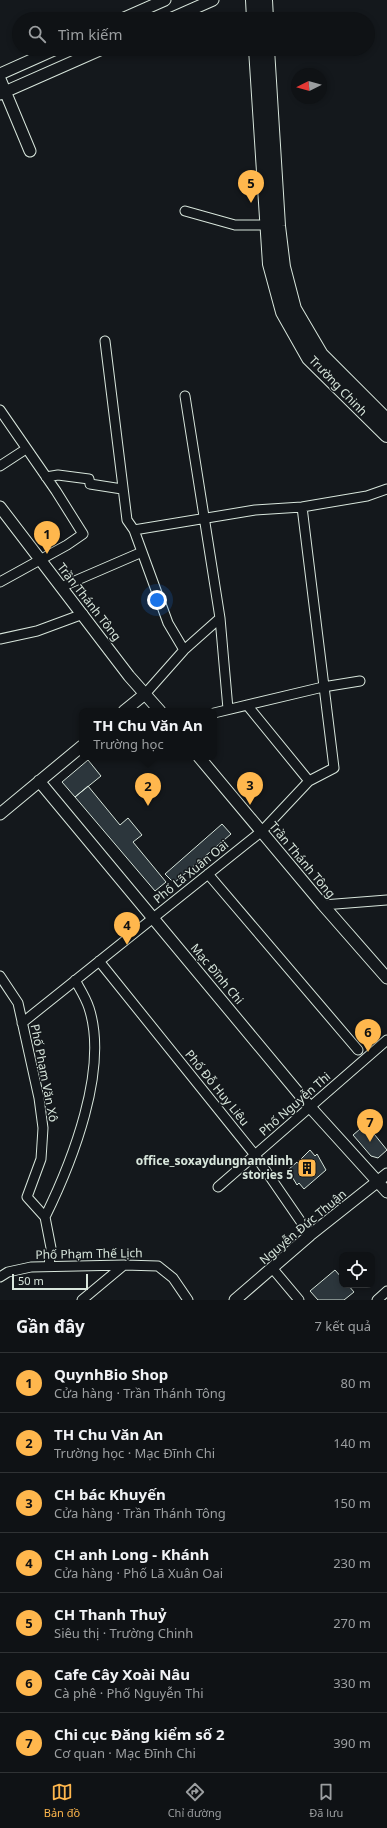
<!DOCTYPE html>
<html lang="vi">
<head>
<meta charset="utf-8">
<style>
	body { margin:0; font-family:"Noto Sans",sans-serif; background:#1d2022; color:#f1f3f6 }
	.controls { position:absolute; right:12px; bottom:12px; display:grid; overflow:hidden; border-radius:8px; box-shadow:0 2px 6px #0003 }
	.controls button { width:36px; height:36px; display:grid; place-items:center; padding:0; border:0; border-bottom:1px solid #2f3234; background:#0f1215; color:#f1f3f6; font:20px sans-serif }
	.compass { position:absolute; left:291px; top:68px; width:36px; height:36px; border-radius:50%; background:#0f1215; box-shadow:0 2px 6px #0003; rotate:265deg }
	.scale { position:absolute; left:12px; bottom:10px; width:76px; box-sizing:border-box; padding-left:4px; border:2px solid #d8e6dc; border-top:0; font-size:11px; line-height:14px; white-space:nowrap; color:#d8e6dc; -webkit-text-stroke:3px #14181c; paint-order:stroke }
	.you { position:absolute; left:157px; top:600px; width:14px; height:14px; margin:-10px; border:3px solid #fff; border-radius:50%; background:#1a73e8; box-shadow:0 0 0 6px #1a73e833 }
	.badge { display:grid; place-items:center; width:26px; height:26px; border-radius:50%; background:#ffb74d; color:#111; font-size:13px; font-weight:700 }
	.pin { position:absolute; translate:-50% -33px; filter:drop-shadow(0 1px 2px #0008) }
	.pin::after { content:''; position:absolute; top:21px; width:14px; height:12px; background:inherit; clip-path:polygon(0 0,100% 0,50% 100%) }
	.popup { position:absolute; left:79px; top:708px; width:138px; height:52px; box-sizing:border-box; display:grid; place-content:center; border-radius:8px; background:#0f1215; filter:drop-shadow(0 1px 3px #0005); font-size:13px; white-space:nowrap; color:#9b9ea0 }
	.popup b { font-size:15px; color:#f1f3f6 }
	.popup::after { content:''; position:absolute; left:50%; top:100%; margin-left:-8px; border:8px solid transparent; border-top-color:#0f1215 }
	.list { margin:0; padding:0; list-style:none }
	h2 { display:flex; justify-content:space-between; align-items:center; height:52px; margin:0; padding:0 16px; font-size:17px }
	h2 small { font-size:13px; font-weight:400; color:#9b9ea0 }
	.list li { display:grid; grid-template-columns:26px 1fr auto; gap:12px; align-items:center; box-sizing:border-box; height:60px; padding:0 16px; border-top:1px solid #2f3234 }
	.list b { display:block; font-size:15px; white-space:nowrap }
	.list p { margin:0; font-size:13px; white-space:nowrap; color:#9b9ea0 }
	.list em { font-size:13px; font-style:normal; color:#9b9ea0 }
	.icon { flex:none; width:22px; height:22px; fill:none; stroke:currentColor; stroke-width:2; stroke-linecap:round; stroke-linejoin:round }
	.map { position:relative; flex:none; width:387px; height:1300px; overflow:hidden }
	.search { position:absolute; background:#0f1215; box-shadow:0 2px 6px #0003; left:12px; right:12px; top:12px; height:44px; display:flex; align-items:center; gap:10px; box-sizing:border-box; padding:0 14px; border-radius:22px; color:#9b9ea0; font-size:15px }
	.sheet { height:472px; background:#0f1215 }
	nav { display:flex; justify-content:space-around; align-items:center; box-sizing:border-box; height:56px; border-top:1px solid #2f3234; background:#0f1215; font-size:11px; color:#9b9ea0 }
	nav a { display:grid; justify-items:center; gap:2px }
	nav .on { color:#ffb74d }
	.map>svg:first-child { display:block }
	.building { fill:#2c363c; stroke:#d8e6dc }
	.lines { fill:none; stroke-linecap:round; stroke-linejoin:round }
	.minor-casing { stroke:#d8e6dc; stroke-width:11 }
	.tertiary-casing { stroke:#d8e6dc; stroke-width:13 }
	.primary-casing { stroke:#d8e6dc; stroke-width:16 }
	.minor { stroke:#14181c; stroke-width:9 }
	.tertiary { stroke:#14181c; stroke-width:11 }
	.primary { stroke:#14181c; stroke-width:14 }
	.labels { text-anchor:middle; stroke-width:3; stroke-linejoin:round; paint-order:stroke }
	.street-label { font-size:12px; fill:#d8e6dc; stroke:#14181c }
	.poi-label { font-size:12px; font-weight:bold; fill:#d8e6dc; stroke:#14181c; text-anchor:end }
</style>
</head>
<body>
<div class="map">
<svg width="387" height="1300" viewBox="0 0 387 1300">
	<rect width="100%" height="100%" fill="#14181c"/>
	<path class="building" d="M88,760L101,776L75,797L62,782Z
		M88,786L120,825L128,818L142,835L133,842L166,882L155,891L75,797Z
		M222,824L231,834L174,883L165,874Z
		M366,1124L387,1150L378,1158L371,1156L353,1135Z
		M310,1150L315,1156L317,1154L326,1170L304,1189L299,1183L297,1185L288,1170L297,1162L300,1166L304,1162L301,1159Z
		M335,1270L342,1278V1285H348L354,1292L344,1300H318L310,1291Z"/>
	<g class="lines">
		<defs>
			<path id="minor" d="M185,211L235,225H266
				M105,341L127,520L134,530L168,623L184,650
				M185,396L220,618L228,709
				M0,410L56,491L83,534L67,545L0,582
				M0,466L26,449
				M46,477L58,475L89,479L90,484L122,489
				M302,507L334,768L309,781
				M134,530L255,510L302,507L367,496L387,489
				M61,587L142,552
				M0,639L37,631L83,614
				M145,694L184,650L220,618
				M214,713L323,687L360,681
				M208,874L358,1050
				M323,905L387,900
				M99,961L255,1155L310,1235
				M0,976L18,1003L39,1098L43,1128L41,1159L27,1197L45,1217L51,1248L49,1266
				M22,1023L262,831L309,781L247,705
				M218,1187L387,1040
				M45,1217C72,1162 109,1069 89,1008C86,998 80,989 75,980
				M273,1269L299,1300
				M0,1277L8,1272L31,1267L124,1265L158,1266L173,1278L188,1300
				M82,1300L124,1265
				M377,1300L387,1291"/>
			<path id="tertiary" d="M122,19L165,0
				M170,19L213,0
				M0,74L56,49
				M0,79L30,151
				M0,94L102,49
				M0,507L129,676L160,711
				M124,711L145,694
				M199,757L323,905L387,978
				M39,781L310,1107L387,1192
				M0,814L82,746
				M235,1300L310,1235L387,1174"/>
			<path id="primary" d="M253,0L254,19
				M265,0L266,19
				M256,49L270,264L283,312L309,358L387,435
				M267,49L278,226L283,267L294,309L321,355L387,421"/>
		</defs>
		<use href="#minor" class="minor-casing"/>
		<use href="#tertiary" class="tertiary-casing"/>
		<use href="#primary" class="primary-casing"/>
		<use href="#minor" class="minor"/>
		<use href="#tertiary" class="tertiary"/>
		<use href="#primary" class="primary"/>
	</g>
	<defs>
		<symbol id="building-square" viewBox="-11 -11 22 22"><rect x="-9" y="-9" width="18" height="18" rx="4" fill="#ffb74d" stroke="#14181c"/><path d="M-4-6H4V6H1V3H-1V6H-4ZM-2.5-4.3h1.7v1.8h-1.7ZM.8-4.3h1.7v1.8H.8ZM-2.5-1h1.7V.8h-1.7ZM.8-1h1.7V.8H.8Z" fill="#111"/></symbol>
	</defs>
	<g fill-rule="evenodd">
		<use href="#building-square" x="296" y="1157" width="22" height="22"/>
	</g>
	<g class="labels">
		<g class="street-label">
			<text transform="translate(338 386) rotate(46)" y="4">Trường Chinh</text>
			<text transform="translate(89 602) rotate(52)" y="4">Trần Thánh Tông</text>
			<text transform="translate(302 860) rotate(50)" y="4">Trần Thánh Tông</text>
			<text transform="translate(191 872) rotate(-39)" y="4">Phố Lã Xuân Oai</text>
			<text transform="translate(217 974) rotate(50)" y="4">Mạc Đĩnh Chi</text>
			<text transform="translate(44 1073) rotate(79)" y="4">Phố Phạm Văn Xô</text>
			<text transform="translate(217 1088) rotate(51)" y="4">Phố Đỗ Huy Liêu</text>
			<text transform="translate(295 1104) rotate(-41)" y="4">Phố Nguyễn Thi</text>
			<text transform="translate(303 1227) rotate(-40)" y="4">Nguyễn Đức Thuận</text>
			<text transform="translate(89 1254) rotate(-1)" y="4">Phố Phạm Thế Lịch</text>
		</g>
		<g class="poi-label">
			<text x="293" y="1165">office_soxaydungnamdinh<tspan x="293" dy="14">stories 5</tspan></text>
		</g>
	</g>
</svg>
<div class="controls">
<button><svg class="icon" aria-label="locate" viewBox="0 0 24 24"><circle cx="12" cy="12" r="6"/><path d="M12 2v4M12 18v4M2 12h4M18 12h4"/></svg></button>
</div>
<svg class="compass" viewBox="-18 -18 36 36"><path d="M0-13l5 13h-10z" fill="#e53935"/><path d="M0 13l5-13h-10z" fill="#9b9ea0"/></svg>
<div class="scale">50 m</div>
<div class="you"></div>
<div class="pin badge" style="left:47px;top:554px">1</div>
<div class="pin badge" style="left:148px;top:806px">2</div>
<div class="popup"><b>TH Chu Văn An</b>Trường học</div>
<div class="pin badge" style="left:250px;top:805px">3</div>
<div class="pin badge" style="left:127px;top:945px">4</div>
<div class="pin badge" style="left:251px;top:203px">5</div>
<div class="pin badge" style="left:368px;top:1052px">6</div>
<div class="pin badge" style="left:370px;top:1142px">7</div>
<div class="search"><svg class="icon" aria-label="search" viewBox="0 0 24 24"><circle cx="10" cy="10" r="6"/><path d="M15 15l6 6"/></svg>Tìm kiếm</div>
</div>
<section class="sheet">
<h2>Gần đây<small>7 kết quả</small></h2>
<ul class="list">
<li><span class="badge">1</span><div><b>QuynhBio Shop</b><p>Cửa hàng · Trần Thánh Tông</p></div><em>80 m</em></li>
<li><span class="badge">2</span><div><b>TH Chu Văn An</b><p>Trường học · Mạc Đĩnh Chi</p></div><em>140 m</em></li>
<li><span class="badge">3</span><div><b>CH bác Khuyến</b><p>Cửa hàng · Trần Thánh Tông</p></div><em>150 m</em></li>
<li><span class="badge">4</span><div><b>CH anh Long - Khánh</b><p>Cửa hàng · Phố Lã Xuân Oai</p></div><em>230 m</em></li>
<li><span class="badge">5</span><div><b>CH Thanh Thuỷ</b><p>Siêu thị · Trường Chinh</p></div><em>270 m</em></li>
<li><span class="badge">6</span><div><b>Cafe Cây Xoài Nâu</b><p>Cà phê · Phố Nguyễn Thi</p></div><em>330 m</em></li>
<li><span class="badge">7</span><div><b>Chi cục Đăng kiểm số 2</b><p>Cơ quan · Mạc Đĩnh Chi</p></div><em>390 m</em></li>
</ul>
</section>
<nav>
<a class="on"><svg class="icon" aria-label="map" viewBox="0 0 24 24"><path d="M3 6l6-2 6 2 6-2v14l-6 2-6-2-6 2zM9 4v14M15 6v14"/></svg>Bản đồ</a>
<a><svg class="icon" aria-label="directions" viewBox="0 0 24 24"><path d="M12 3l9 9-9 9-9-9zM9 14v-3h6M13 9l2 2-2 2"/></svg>Chỉ đường</a>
<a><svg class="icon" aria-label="saved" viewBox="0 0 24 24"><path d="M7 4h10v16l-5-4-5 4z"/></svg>Đã lưu</a>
</nav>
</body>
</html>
